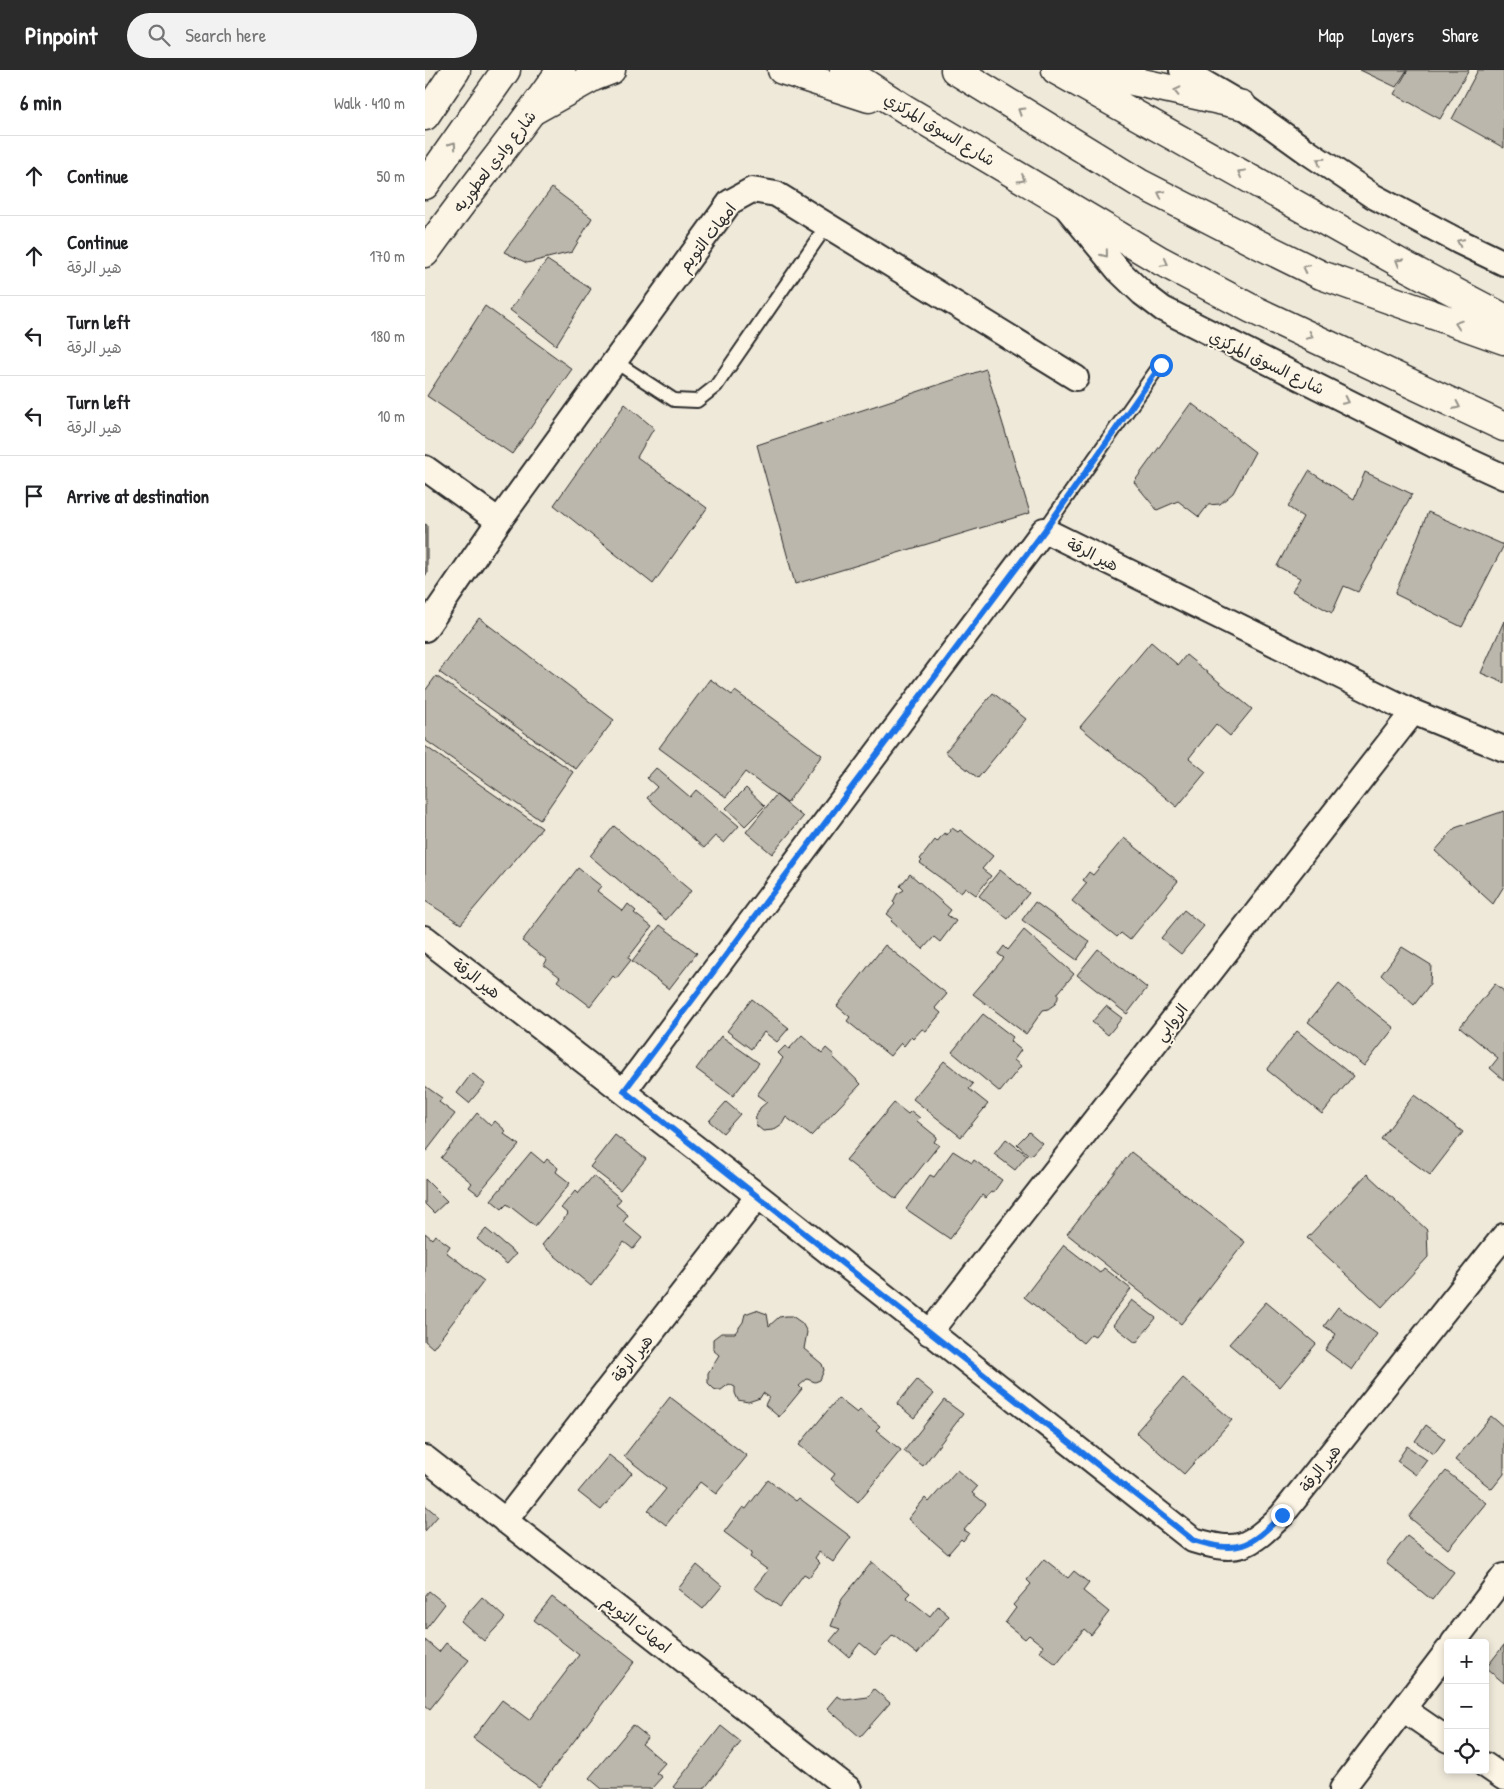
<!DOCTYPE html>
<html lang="en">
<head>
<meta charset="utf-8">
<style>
	body { margin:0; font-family:"Patrick Hand","Playpen Sans Arabic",sans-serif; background:#f2f2f2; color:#202124 }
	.controls { position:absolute; right:15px; bottom:15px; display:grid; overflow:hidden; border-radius:5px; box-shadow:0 2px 8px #0003 }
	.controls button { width:45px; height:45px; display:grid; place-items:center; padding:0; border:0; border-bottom:1px solid #e0e0e0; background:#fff; color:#202124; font:25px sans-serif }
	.stop { position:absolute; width:15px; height:15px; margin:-11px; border:4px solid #1a73e8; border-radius:50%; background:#fff }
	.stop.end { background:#1a73e8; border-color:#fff; box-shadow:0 1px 5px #0008 }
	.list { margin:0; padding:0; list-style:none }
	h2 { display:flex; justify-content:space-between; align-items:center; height:65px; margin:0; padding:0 20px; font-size:21px }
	h2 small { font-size:16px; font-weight:400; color:#757577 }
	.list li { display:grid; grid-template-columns:32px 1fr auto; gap:15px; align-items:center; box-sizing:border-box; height:80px; padding:0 20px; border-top:1px solid #e0e0e0 }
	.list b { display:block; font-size:19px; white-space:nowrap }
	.list p { margin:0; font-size:16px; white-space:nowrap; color:#757577 }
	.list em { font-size:16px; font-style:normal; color:#757577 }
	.icon { flex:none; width:28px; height:28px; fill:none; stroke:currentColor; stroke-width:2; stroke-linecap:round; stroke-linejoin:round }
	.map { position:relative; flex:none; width:1079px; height:1719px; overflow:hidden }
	header { display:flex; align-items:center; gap:30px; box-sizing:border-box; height:70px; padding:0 25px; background:#2b2b2b; color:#fff }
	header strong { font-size:24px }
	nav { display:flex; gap:28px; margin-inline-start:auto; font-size:18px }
	.search { width:350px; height:45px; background:#f2f2f2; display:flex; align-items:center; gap:12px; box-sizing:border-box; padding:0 18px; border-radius:28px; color:#757577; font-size:19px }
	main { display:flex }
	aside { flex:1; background:#fff }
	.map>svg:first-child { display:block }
	.building { fill:#bcb7ac; stroke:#2b2b2b }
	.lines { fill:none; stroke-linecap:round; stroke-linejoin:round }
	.service-casing { stroke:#2b2b2b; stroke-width:16 }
	.minor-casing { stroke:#2b2b2b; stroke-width:28 }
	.tertiary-casing { stroke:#2b2b2b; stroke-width:31 }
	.secondary-casing { stroke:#2b2b2b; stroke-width:31 }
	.service { stroke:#fcf5e5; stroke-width:12 }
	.minor { stroke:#fcf5e5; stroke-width:24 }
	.tertiary { stroke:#fcf5e5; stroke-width:28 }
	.secondary { stroke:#fcf5e5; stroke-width:28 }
	.oneway { stroke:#949088 }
	.route { stroke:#1a73e8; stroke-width:6 }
	.labels { text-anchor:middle; stroke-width:4; stroke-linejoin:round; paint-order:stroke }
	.street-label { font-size:16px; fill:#2b2b2b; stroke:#fcf5e5 }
</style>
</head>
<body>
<header>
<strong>Pinpoint</strong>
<div class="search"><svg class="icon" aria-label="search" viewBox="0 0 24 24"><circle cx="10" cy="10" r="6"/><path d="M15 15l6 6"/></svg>Search here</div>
<nav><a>Map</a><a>Layers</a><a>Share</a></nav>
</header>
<main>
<aside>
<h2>6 min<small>Walk · 410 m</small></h2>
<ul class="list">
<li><svg class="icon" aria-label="ahead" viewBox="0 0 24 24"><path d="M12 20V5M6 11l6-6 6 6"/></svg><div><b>Continue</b></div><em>50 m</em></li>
<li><svg class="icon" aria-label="ahead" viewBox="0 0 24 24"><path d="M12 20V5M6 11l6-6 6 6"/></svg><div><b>Continue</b><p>هير الرقة</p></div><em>170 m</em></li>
<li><svg class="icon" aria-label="left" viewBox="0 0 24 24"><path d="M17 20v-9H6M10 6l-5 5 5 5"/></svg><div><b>Turn left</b><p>هير الرقة</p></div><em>180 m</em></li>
<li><svg class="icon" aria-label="left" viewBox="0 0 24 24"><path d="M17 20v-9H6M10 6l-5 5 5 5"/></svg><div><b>Turn left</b><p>هير الرقة</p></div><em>10 m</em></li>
<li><svg class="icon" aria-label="arrive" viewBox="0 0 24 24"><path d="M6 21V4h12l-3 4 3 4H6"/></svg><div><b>Arrive at destination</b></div></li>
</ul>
</aside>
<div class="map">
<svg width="1079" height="1719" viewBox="0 0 1079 1719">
	<rect width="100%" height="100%" fill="#efe9da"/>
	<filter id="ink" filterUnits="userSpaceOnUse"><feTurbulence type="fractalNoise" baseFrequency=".02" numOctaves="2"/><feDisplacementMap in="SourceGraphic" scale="10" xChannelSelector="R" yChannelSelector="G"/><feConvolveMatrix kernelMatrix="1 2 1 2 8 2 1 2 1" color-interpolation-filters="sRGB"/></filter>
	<g filter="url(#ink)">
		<path class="building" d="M935,0H982L971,17Z
			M983,0H1044L1015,49L969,24Z
			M1053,0H1079V78L1027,49Z
			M127,118L167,148L147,182L102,193L79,182Z
			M122,190L166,219L131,275L85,240Z
			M60,236L147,299L87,384L2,326Z
			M561,299L605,443L370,514L332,375Z
			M766,333L830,382L808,423L795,434L783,435L774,447L753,431L732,440L709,412Z
			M200,334L229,358L212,387L282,438L228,514L129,435Z
			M884,401L929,429L940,402L987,424L933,522L919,516L907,543L867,521L875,508L852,496L878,447L863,437Z
			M1003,442L1079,475L1037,557L970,524Z
			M0,454L2,455V503L0,506Z
			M54,548L189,650L151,699L14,602Z
			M1079,551V613L1056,603Z
			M726,572L753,595L761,585L827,639L805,666L791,654L764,688L781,702L752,737L655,657Z
			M11,606L148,702L115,750L0,670V621Z
			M285,609L307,625L310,621L397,685L362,733L320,702L301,727L234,678Z
			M568,623L601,649L553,708L520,682Z
			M0,676L117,758L36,854L0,831Z
			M231,698L265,727L271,720L314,756L299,773L290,766L279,778L222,728L232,717L222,708Z
			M321,718L340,736L320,756L301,738Z
			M351,725L378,747L347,784L321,762Z
			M1079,741V816L1068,834L1010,781L1030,758Z
			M189,756L266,821L241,850L165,786Z
			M527,758L533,762L535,760L568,786L557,799L566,806L551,825L540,817L536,823L495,793L497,791L495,789L510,770L512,772L519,763L522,765Z
			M699,768L753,811L705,870L696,863L692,867L647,831L662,813L658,810L664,802L668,805Z
			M153,798L176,816L172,821L198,841L203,834L211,841L209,843L227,857L203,888L206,890L191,909L188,906L165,936L132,911L135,907L119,895L122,890L97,871Z
			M575,800L604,823L583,849L554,826Z
			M485,804L526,840L522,845L531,851L515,872L509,867L498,879L466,851L468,849L462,844L470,834L468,832L472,824L479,820L475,816Z
			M610,832L665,872L652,890L597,850Z
			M759,840L779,856L756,884L736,868Z
			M235,855L272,883L244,919L207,891Z
			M599,860L649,904L633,923V928L630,934L623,939L618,940L601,964L548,924L579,888L573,884L579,876L583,880Z
			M460,875L522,924L510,938L516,943L501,961L497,959L488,969L486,967L479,976L476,973L465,986L422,951L425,947L412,936Z
			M977,877L1006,895L1005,914L989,935L956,905Z
			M673,879L722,918L702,944L652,905Z
			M914,914L969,958L939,996L883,952Z
			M1070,914L1079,921V1010L1065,998L1073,988L1035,957Z
			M327,929L364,958L352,972L339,962L326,979L302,961Z
			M681,936L697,948L683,965L667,952Z
			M558,944L588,967L585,971L596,980L589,990L596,996L575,1022L527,982Z
			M872,961L928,1006L897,1044L842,1000Z
			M377,965L397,983L401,978L409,985L408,987L436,1014L386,1066L361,1047L357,1054L348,1060L338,1061L332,1056L330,1049L335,1038L342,1032L332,1025L358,988L353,983L360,976L364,979Z
			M296,966L334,993L308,1026L271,999Z
			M519,991L548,1014L544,1019L563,1034L536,1067L488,1029Z
			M47,1003L60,1014L44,1033L32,1023Z
			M0,1016L17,1028L14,1032L30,1044L0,1083Z
			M989,1025L1038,1062L1005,1105L956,1069Z
			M301,1032L315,1044L298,1063L284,1051Z
			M469,1033L483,1044L486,1041L495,1048L492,1051L512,1067L509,1072L514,1075L471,1129L421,1090Z
			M52,1043L66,1056L70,1051L81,1061L79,1064L94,1075L53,1124L44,1117L47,1113L16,1088Z
			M604,1062L617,1073L605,1086L592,1074Z
			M190,1065L221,1089L195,1120L165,1097Z
			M581,1069L602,1085L590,1100L569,1084Z
			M528,1081L547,1093L549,1090L577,1110L568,1123L566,1122L561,1128L557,1125L525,1169L481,1139L505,1105L509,1107Z
			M106,1082L119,1093L122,1089L133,1098L131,1102L145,1113L110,1156L82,1134L77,1139L66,1130Z
			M706,1082L820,1172L756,1254L642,1164Z
			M942,1104L1002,1160L1003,1187L957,1237L882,1168Z
			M168,1106L196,1129L191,1135L203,1145L198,1152L217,1168L208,1179L199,1172L166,1216L117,1175L143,1144L136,1138L150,1121L153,1124Z
			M0,1109L22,1131L9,1143L0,1134Z
			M61,1159L91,1184L82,1194L52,1169Z
			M0,1163L7,1169L10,1165L25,1176L21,1182L59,1211L8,1278L0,1271Z
			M639,1175L675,1203L679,1198L706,1219L670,1266L666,1264L658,1273L599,1227Z
			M707,1230L731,1248L711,1273L688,1255Z
			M841,1232L891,1274L855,1317L804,1274Z
			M913,1237L952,1264L927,1300L900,1280L911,1264L899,1256Z
			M331,1240L342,1244L344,1256L354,1247L361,1246H367L377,1253L382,1262L379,1279L397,1294L399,1300L395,1310L390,1312L382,1309L374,1316L377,1319L354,1347L340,1335L344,1327L338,1323L335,1328L323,1332L313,1330L310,1323V1317L304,1314L296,1320H292L289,1319L283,1313V1303L294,1285L288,1280V1269L296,1263H310L318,1252L320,1244Z
			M758,1308L807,1350L759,1404L711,1362Z
			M492,1310L509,1324L489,1348L472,1334Z
			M245,1327L322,1386L291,1424L275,1412L241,1455L223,1441L241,1419L199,1386Z
			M413,1328L432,1343L435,1340L455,1356L451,1360L476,1380L433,1432L406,1409L410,1404L374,1375Z
			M519,1330L538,1344L498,1396L479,1381Z
			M1066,1346L1079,1357V1404L1067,1419L1030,1390Z
			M1001,1355L1020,1369L1009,1384L990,1371Z
			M982,1376L1002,1390L991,1405L972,1391Z
			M184,1385L207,1403L176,1440L153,1422Z
			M532,1400L552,1417L547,1423L561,1434L539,1460L544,1463L538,1471L536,1469L523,1484L483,1449L500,1428L504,1432Z
			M1021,1401L1061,1433L1023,1479L984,1447Z
			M343,1410L371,1431L374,1428L426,1467L408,1492L394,1482L390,1488L395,1493L384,1507L379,1504L355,1537L329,1518L343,1500L325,1487L327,1483L299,1462L318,1437L321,1439Z
			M0,1435L13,1446L0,1461Z
			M982,1466L1029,1502L1007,1530L961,1493Z
			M619,1489L643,1508L649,1501L664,1513L658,1521L684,1542L666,1565L659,1559L631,1594L614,1581L618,1576L604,1565L600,1569L580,1553L591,1538L588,1535L606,1514L602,1510Z
			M447,1492L485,1523L481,1527L505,1546L513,1536L524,1546L492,1584L468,1565L450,1585L435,1573L424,1587L405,1571L415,1559L406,1556L417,1529Z
			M272,1495L297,1516L278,1539L253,1519Z
			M4,1521L20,1534L0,1560V1526Z
			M57,1527L80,1548L59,1571L36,1551Z
			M127,1527L210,1591L114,1717L48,1668L77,1630L104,1650L154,1585L109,1550Z
			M0,1570L14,1582L21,1573L44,1590L5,1639L0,1635Z
			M1079,1575V1613L1061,1598Z
			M449,1619L465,1633L435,1667L402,1638L412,1626L420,1630L443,1627Z
			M208,1655L223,1667L217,1674L240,1693L231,1703L237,1707L226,1719H177L164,1708Z
			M296,1656L316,1672L279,1719H251L248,1717Z"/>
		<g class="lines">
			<defs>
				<path id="service" d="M189,291L249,330L272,331L291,316L402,155
					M619,460L735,295"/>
				<path id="minor" d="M757,0L817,35L884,83L948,126L1033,171L1079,193
					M642,138L694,201L717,223L738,239L1009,375L1079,407
					M0,398L74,451
					M0,559L74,451L305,132L327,120L351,124L651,308
					M0,868L333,1126L768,1470C814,1484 823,1478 857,1445L1079,1166
					M199,1021L619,460L988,642L1079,679
					M504,1263L988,642
					M0,1388L424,1719
					M80,1451L333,1126
					M1028,1573L1079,1506
					M978,1639L1023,1670
					M1060,1695L1079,1708
					M917,1719L1023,1580"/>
				<path id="tertiary" d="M0,46L31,0
					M0,183C44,121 93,63 136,0"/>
				<path id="secondary" d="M357,0L444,28
					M419,0L480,39L736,191L827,239L1079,357
					M530,0L714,113L831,173L896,205L1079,270
					M631,0L982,197L1079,248
					M658,0L817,35
					M109,40L168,7L186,0
					M0,115L81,0"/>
			</defs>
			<use href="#service" class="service-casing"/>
			<use href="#minor" class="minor-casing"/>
			<use href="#tertiary" class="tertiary-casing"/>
			<use href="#secondary" class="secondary-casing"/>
			<use href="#service" class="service"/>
			<use href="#minor" class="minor"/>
			<use href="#tertiary" class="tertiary"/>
			<use href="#secondary" class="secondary"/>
		</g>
		<defs><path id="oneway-chevron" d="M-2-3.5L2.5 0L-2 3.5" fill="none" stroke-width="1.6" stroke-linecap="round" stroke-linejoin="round" transform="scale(1.25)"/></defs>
		<g class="oneway">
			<use href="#oneway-chevron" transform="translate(752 21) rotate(-167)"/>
			<use href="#oneway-chevron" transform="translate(596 41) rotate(-148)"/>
			<use href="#oneway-chevron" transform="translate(28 75) rotate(-55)"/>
			<use href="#oneway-chevron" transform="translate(895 91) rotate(-146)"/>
			<use href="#oneway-chevron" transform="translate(816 103) rotate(-151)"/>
			<use href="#oneway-chevron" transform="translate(597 109) rotate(31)"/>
			<use href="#oneway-chevron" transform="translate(736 124) rotate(-153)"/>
			<use href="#oneway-chevron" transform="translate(1035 172) rotate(-154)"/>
			<use href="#oneway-chevron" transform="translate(680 184) rotate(51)"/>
			<use href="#oneway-chevron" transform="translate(974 192) rotate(-150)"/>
			<use href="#oneway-chevron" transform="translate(740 193) rotate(28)"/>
			<use href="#oneway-chevron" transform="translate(881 198) rotate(-154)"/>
			<use href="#oneway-chevron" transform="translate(1033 254) rotate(-161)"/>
			<use href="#oneway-chevron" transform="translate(885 266) rotate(26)"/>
			<use href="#oneway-chevron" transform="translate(921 331) rotate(26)"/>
			<use href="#oneway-chevron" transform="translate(1032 336) rotate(25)"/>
		</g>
	</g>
	<g class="lines" filter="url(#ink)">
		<path class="route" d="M736,295L620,460L199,1021L768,1470C814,1484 823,1478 857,1445"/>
	</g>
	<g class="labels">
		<g class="street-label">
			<text transform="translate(515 59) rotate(31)" y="6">شارع السوق المركزي</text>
			<text transform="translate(69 91) rotate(-52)" y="6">شارع وادي لعطوريه</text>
			<text transform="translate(282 167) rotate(-52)" y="6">امهات التويم</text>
			<text transform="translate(842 292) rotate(26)" y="6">شارع السوق المركزي</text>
			<text transform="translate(668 484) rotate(26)" y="6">هير الرقة</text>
			<text transform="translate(52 908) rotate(37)" y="6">هير الرقة</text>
			<text transform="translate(746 952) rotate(-52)" y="6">الروابي</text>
			<text transform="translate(207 1288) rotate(-52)" y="6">هير الرقة</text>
			<text transform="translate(895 1398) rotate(-52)" y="6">هير الرقة</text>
			<text transform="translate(212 1554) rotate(38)" y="6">امهات التويم</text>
		</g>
	</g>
</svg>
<div class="controls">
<button>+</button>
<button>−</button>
<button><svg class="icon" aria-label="locate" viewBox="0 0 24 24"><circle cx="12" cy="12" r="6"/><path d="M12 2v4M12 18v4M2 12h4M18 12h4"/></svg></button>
</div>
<div class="stop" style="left:736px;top:295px"></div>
<div class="stop end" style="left:857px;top:1445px"></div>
</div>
</main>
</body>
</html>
